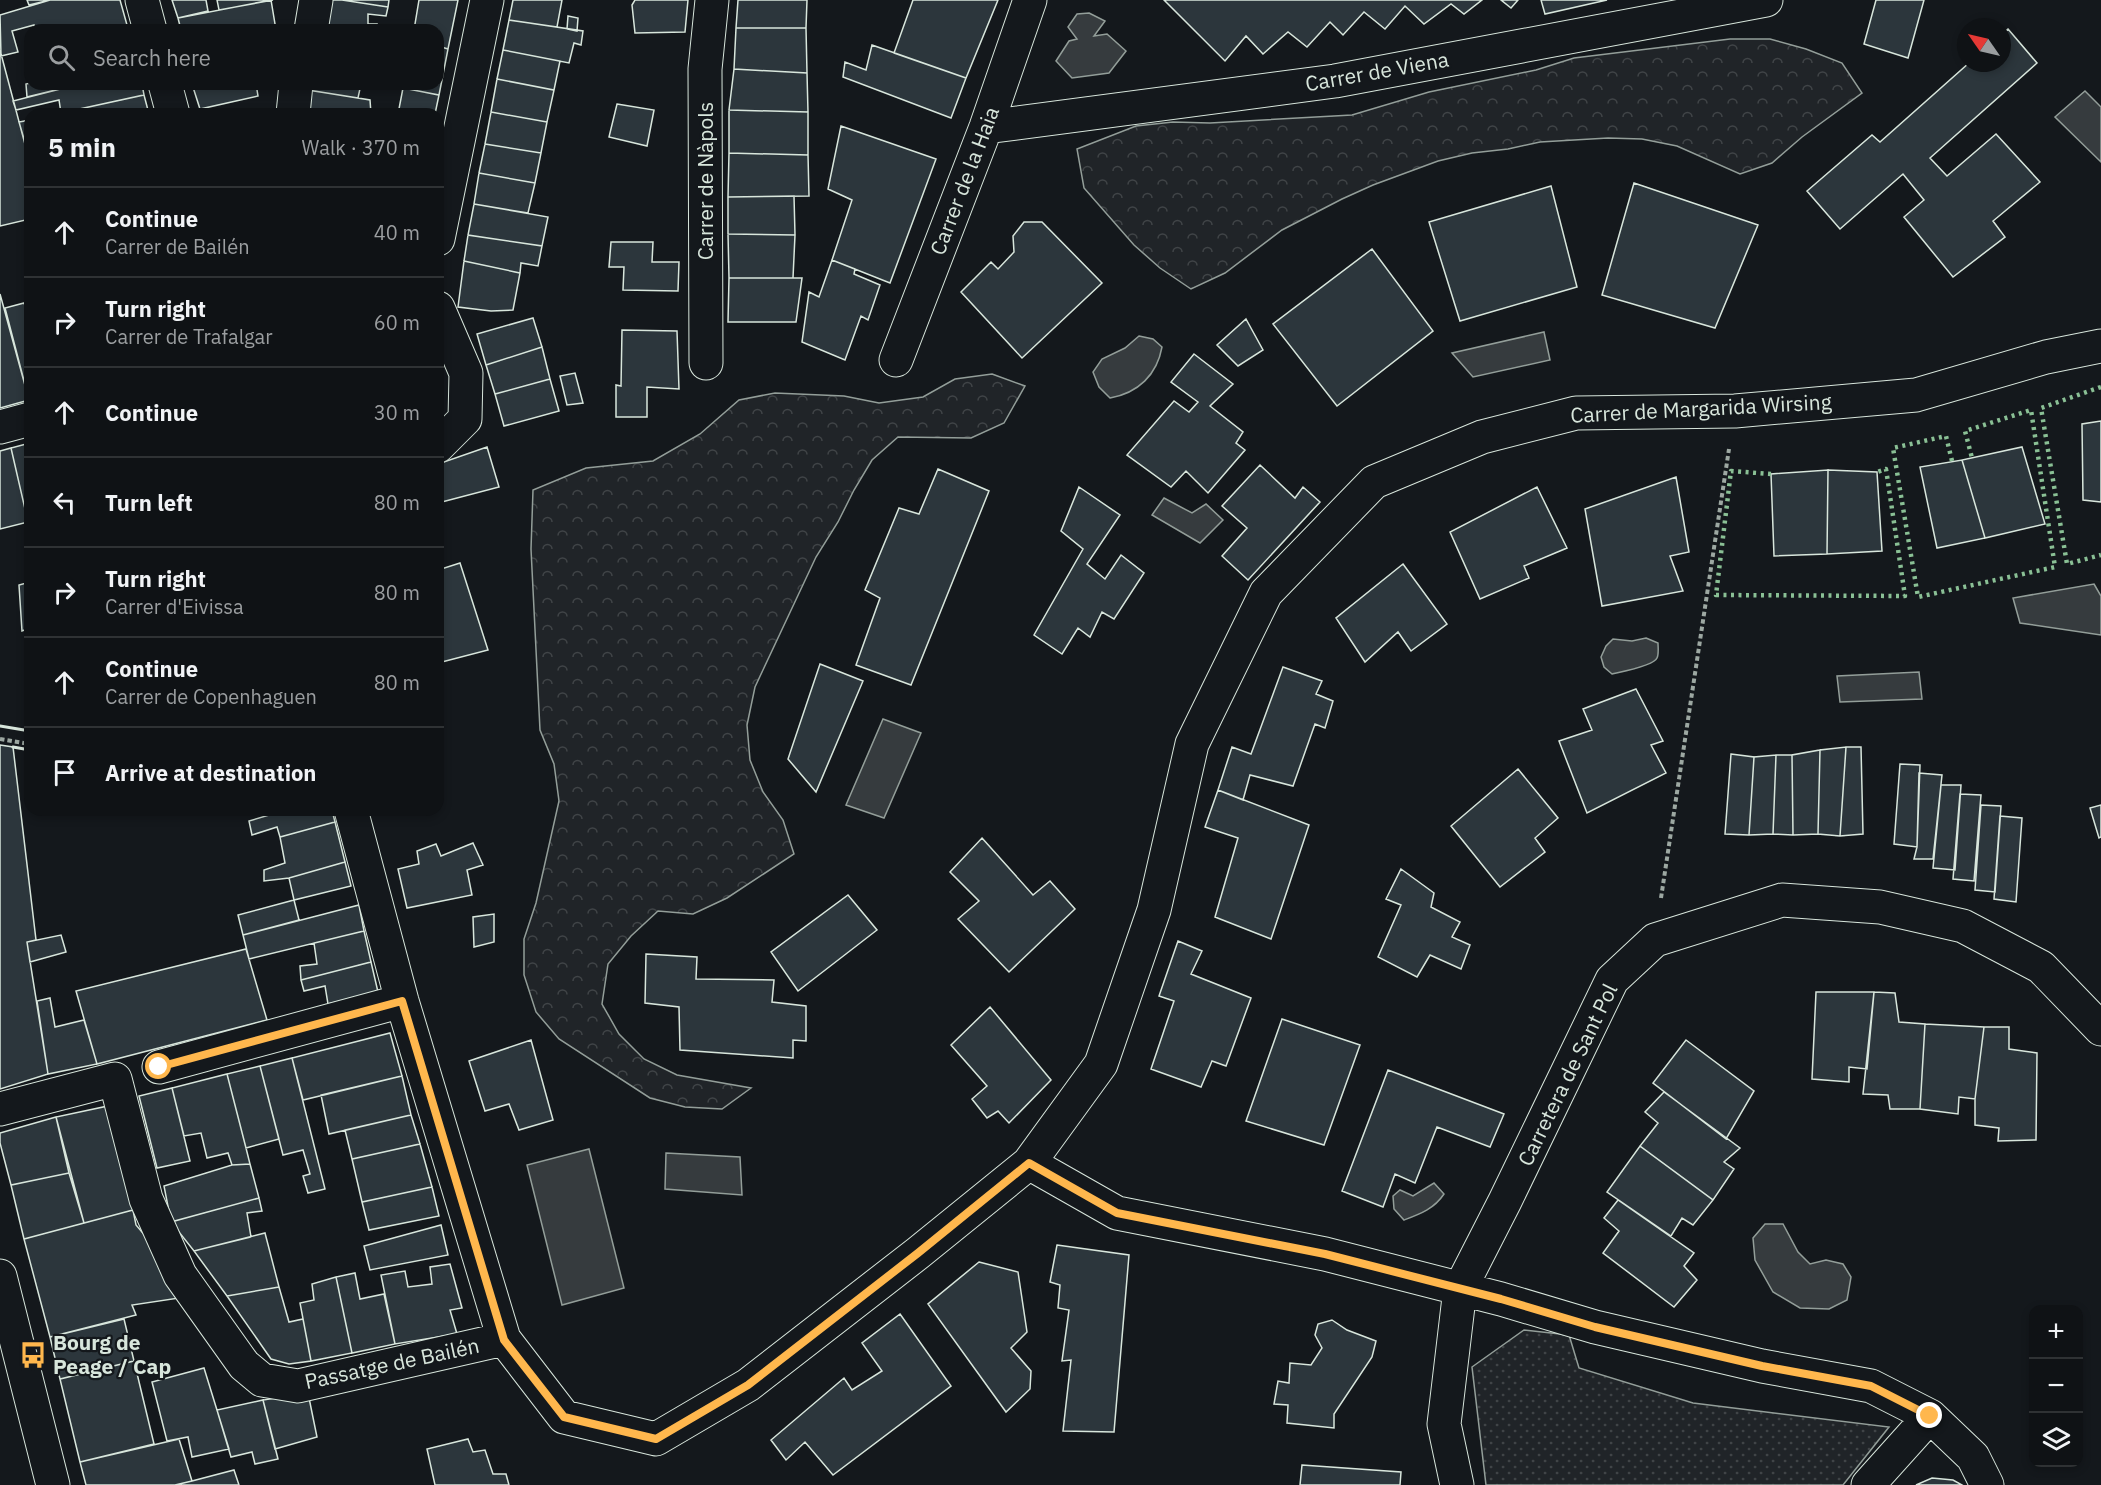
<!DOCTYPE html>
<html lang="en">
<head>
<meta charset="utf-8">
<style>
	body { margin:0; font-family:"IBM Plex Sans",sans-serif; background:#181b1e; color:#f1f3f6 }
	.controls { position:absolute; right:18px; bottom:18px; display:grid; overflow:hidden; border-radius:12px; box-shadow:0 3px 9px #0003 }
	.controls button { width:54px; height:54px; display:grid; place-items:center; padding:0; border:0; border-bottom:2px solid #2f3234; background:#0f1215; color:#f1f3f6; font:30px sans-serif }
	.compass { position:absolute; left:1957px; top:18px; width:54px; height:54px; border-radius:50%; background:#0f1215; box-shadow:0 3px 9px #0003; rotate:304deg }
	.stop { position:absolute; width:18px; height:18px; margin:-14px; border:4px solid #ffb74d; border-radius:50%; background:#fff }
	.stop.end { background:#ffb74d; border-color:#fff; box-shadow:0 2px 6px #0008 }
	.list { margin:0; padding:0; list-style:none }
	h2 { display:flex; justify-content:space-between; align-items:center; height:78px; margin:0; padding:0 24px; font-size:26px }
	h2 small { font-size:20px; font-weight:400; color:#9b9ea0 }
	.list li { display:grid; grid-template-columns:39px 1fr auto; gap:18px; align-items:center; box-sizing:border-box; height:90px; padding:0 24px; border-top:2px solid #2f3234 }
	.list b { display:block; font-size:22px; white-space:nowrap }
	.list p { margin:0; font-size:20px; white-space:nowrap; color:#9b9ea0 }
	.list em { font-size:20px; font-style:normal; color:#9b9ea0 }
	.icon { flex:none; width:33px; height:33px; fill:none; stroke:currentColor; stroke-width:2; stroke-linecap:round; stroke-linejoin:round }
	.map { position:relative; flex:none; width:2101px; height:1485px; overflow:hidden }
	.search { position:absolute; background:#0f1215; box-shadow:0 3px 9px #0003; left:24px; top:24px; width:420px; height:66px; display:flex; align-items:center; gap:15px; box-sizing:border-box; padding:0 21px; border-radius:18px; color:#9b9ea0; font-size:22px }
	.panel { position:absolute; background:#0f1215; box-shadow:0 3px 9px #0003; left:24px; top:108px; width:420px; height:708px; border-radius:18px }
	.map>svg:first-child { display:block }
	.forest { fill:url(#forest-crowns); stroke:#939e99; stroke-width:1.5 }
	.park { fill:url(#park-dots); stroke:#939e99; stroke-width:1.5 }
	.water { fill:#363b3e; stroke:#939e99; stroke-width:1.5 }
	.building { fill:#2c363c; stroke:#d8e6dc; stroke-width:1.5 }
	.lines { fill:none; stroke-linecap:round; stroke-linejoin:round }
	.minor-casing { stroke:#d8e6dc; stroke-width:35 }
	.major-casing { stroke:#d8e6dc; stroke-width:35 }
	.path { stroke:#9da8a2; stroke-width:4; stroke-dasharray:4.5 3; stroke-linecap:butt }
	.minor { stroke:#14181c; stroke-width:33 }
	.major { stroke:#14181c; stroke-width:33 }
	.hedge { stroke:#8ac095; stroke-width:4.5; stroke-dasharray:3 4.5; stroke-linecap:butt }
	.wall { stroke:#d8e6dc; stroke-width:3 }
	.route { stroke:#ffb74d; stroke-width:8 }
	.labels { text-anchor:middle; stroke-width:4.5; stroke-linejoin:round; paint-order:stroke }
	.street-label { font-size:21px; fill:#d8e6dc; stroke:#14181c }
	.poi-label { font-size:21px; font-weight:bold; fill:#d8e6dc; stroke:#14181c; text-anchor:start }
</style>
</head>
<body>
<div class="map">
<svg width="2101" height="1485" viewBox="0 0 2101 1485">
	<defs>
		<pattern id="forest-crowns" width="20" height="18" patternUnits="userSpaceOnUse" patternTransform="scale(1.5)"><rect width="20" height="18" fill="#202428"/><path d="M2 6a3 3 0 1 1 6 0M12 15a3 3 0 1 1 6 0" fill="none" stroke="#404447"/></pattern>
		<pattern id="park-dots" width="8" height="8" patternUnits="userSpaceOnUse" patternTransform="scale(1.5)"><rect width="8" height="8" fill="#202428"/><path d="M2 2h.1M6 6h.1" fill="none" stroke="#404447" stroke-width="1.8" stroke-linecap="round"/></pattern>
	</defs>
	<rect width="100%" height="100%" fill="#14181c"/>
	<path class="forest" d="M1730,39H1770L1806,49L1842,63L1862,93L1802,137L1772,163L1740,174L1677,146L1642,139L1608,138L1540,142L1508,149L1472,153L1438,161L1373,185L1342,199L1282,230L1225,273L1191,289L1160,268L1134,245L1084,188L1077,149L1136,126L1173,122L1210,123L1352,115L1429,92L1536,70L1574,58Z
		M992,374L1025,386L1004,423L971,438L898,437L872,460L854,490L838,522L816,557L755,687L747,725L750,760L763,792L783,820L794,854L727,898L693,914L658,911L631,936L608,964L602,1004L619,1034L644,1059L677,1075L751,1088L722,1109L685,1107L650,1098L559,1039L536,1012L524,975V939L536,903L559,801L554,764L540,730L531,549L533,490L586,468L653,461L700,434L739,400L775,393L844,396L879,403L923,397L955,379Z"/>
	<path class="park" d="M1524,1330L1569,1335L1579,1368L1693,1403L1889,1427L1843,1485H1486L1472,1367Z"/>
	<path class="water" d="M1089,13L1105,21L1094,36L1107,34L1126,51L1109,73L1072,78L1056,61L1069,41L1077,39L1068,27L1077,14Z
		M2085,91L2101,107V162L2055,117Z
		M1544,332L1550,360L1473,377L1452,353Z
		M1139,336L1153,339L1162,347C1157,375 1138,393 1110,398L1099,387L1093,372L1102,359L1125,348Z
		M1164,498L1192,513L1206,504L1223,520L1200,543L1152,515Z
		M2094,584L2101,596V635L2020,623L2013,598Z
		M1646,638L1658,643C1658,647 1659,654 1657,658C1654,666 1620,672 1612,674L1604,667L1601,657L1606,646L1613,639L1632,641Z
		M1919,672L1922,699L1840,702L1837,676Z
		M883,719L921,733L884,818L846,805Z
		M589,1149L624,1288L562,1305L527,1165Z
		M666,1153L740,1157L742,1195L665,1189Z
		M1434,1183L1444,1194C1434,1209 1420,1214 1404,1220L1394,1209L1393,1196L1400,1190L1413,1196Z
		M1765,1224H1783L1798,1252L1810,1264L1826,1260L1843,1264L1851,1277L1847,1300L1829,1309L1800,1308L1773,1292L1755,1260L1753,1238Z"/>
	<path class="building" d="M27,0H50L29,5Z
		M50,0H120L127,25L105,30H35L34,25L12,31L18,52L1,56L0,15Z
		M172,0H206L208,11L178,18Z
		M217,0H273L219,10Z
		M271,0L276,30H181L178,18Z
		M326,0H342L388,7L386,16L368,14V24H377L376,30H342L323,27Z
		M342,0H389L388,7Z
		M419,0H458L448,49L438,46V30H414Z
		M513,0H562L557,27L509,20Z
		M635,0H688L685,32L635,33L632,5Z
		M738,0H807L806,28H736Z
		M913,0H998L966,78L894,53Z
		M1164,0H1482L1464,14L1451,4L1424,24L1405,6L1385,29L1364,12L1343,35L1330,22L1307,47L1288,32L1263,54L1246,36L1225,61Z
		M1501,0H1518L1511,8Z
		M1541,0H1607L1545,14Z
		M1876,0H1924L1908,58L1864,44Z
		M568,16L578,18L577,31L567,29Z
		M509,20L583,31L581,45L574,43L569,63L503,50Z
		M127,25L128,30H105Z
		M736,28H806L807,73L734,69Z
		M2008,29L2037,63L1930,158L1947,176L1996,134L2040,182L1993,221L2005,237L1953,277L1904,217L1924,200L1903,174L1840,229L1807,191L1872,135L1880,142L1969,63H2002V34Z
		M872,45L966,78L951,118L843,77L845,62L866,70Z
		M438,46L448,49L439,95L403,88L404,84H438Z
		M0,50L30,163V219L0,226Z
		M503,50L560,61L554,90L497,79Z
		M734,69L807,73L808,112L729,110Z
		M497,79L554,90L547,122L491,112Z
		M30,83V84H80L27,97L26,84Z
		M80,84H142L144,95L61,113L59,100L16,110L13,101Z
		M192,84H256L258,96L200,109Z
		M308,84H361L358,98L308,90Z
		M403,88L439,95L435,114H398Z
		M308,90L370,100L371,114H304Z
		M144,95L149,114L61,113Z
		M617,104L654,110L647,146L609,137Z
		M729,110L808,112V155L729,153Z
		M491,112L547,122L541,153L485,144Z
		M30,120V137L24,139L19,122Z
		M841,126L936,159L890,283L832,260L852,200L828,189Z
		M485,144L541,153L535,183L479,173Z
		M729,153L808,155L809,196L728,197Z
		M479,173L535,183L528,213L474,204Z
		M1634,183L1758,225L1715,328L1602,295Z
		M1551,186L1577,287L1460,321L1429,222Z
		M794,196L795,235L728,234V197Z
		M474,204L548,217L542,246L468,235Z
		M1024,222H1042L1102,283L1022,358L961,292L991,262L998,269L1014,252L1013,236Z
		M728,234L795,235L793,278H729Z
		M468,235L542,246L538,266L521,263L520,273L464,261Z
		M611,242H653L652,262H679L678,291L623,290L624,267H609Z
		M1372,249L1433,331L1337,406L1273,324Z
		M832,260L855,269L854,274L880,285L868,320L861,316L845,360L802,342L809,292L819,297Z
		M464,261L520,273L513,310L491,311L458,307Z
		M729,278H802L796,322H728Z
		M0,294L29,400L0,408Z
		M24,303L27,312L30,311L29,400L5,308Z
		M533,318L542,347L486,365L477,334Z
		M1246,319L1263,350L1238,366L1217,345Z
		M622,330L677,331L679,389L647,387V417H616V385L621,386Z
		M542,347L550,379L495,394L486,365Z
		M1194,354L1233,384L1210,406L1243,432L1236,443L1245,450L1208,493L1186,471L1171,487L1127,455L1174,401L1189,412L1198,402L1171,382Z
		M575,373L583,403L567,405L560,376Z
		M550,379L559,411L504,426L495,394Z
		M2101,421V502L2083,500L2082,424Z
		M30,443V522H28L11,448Z
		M487,447L499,487L438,503V464Z
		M2022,447L2045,524L1985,538L1962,460Z
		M11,448L28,522L0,529V451Z
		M1962,460L1985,538L1937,548L1920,467Z
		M1260,465L1295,498L1303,487L1320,502L1248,580L1222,556L1247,528L1222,506Z
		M938,469L989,491L911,685L856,665L880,598L865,590L899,508L919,514Z
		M1828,470L1877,472L1882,551L1827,554Z
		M1828,470L1827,554L1774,556L1771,474Z
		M1676,477L1689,552L1670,556L1683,591L1602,606L1585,509Z
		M1079,487L1120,515L1087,564L1105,579L1121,555L1144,573L1114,619L1102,612L1090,637L1078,628L1062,654L1034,635L1083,549L1061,531Z
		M1537,487L1567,548L1524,566L1529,578L1480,599L1450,532Z
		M460,563L488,650L438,663V570Z
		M1403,564L1447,624L1411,651L1398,632L1365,662L1336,618Z
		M30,582V628L22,631L19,585Z
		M820,664L863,681L816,792L788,759Z
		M1283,667L1322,681L1316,694L1333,701L1325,728L1315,724L1293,786L1250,775L1243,800L1218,790L1232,747L1251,754Z
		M1636,689L1663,741L1651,745L1666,773L1587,813L1559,741L1592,730L1583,709Z
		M0,745L13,747L36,940L27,942L48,1074L0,1089Z
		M1846,747H1861L1863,834L1840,836Z
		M1846,747L1840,836L1818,834L1820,750Z
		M1820,750L1818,834L1793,835L1792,755Z
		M1731,754L1754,757L1749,835L1725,834Z
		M1776,755L1773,834L1749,835L1754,757Z
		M1776,755H1792L1793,835L1773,834Z
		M1900,764L1920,765L1917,847L1894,844Z
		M1518,769L1558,818L1535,838L1545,852L1500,887L1451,826Z
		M1919,773L1942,775L1933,859H1914L1917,847Z
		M1941,785H1961L1955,870L1933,868Z
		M1218,790L1309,825L1271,939L1215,917L1238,838L1205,827Z
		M1960,794L1981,795L1974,881L1953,879Z
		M1981,805L2001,806L1995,892L1975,890Z
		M2101,805V837L2099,838L2090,808Z
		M286,810H332L335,822L280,837L277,827L252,835L249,821Z
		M2000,816L2022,818L2016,902L1994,899Z
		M335,822L345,862L289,878L264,881V870L285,863L280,837Z
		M982,838L1033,895L1050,881L1075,909L1009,972L958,919L979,901L950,872Z
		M473,843L483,865L467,870L472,895L407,908L398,869L419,864L417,851L436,844L441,856Z
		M345,862L351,886L294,900L289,878Z
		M1401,869L1434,893L1431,907L1460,922L1452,937L1470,945L1461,969L1430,955L1417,977L1378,957L1401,905L1386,899Z
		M848,895L877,930L798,991L771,952Z
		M294,900L299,920L243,935L238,915Z
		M359,905L364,931L249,959L243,935Z
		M494,914V942L474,947L473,917Z
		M364,931L371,962L301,980L300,966L317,964L314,943Z
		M61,935L66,952L30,962L27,942Z
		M1178,941L1202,951L1191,974L1251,998L1226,1066L1212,1061L1201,1087L1151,1069L1174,1001L1159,996Z
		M246,949L267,1020L97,1064L76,991Z
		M646,954L697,957L696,979L774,980L772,1002L806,1006V1041L793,1040V1058L680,1050L679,1007L645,1003Z
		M371,962L378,992L328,1004L325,986L304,991L301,980Z
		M1816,992H1874L1867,1069L1849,1067V1082L1812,1079Z
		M1874,992L1895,993L1899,1022L1925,1024L1920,1109H1890L1888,1095L1863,1094Z
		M50,998L55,1027L84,1020L97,1064L48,1074L37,1001Z
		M990,1007L1051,1080L1009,1123L998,1111L987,1118L972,1099L987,1086L951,1045Z
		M1282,1019L1360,1045L1324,1145L1246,1121Z
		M1925,1024L1984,1027L1975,1099L1959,1097L1958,1114L1920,1109Z
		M1984,1027H2009V1049L2037,1053L2036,1140L1998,1141L1999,1128L1975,1125V1099Z
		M390,1033L402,1076L303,1100L292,1058Z
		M531,1040L553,1120L519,1130L509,1104L485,1111L469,1061Z
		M1686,1040L1754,1091L1726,1139L1653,1083Z
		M292,1058L325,1189L308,1193L303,1176L310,1174L303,1150L283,1155L260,1066Z
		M260,1066L279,1139L246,1148L227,1074Z
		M1388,1070L1504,1114L1490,1147L1437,1127L1415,1183L1395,1174L1383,1207L1342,1191Z
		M227,1074L246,1148L250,1164L232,1165L228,1153L207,1158L201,1133L184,1136L172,1088Z
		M402,1076L411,1115L329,1134L321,1095Z
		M172,1088L190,1161L157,1168L139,1096Z
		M1664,1092L1740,1148L1724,1162L1734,1169L1713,1200L1640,1146L1658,1123L1645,1112Z
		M108,1106L133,1210L84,1223L56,1117Z
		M411,1115L420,1144L352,1159L345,1130Z
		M56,1117L69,1173L11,1185L0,1143V1133Z
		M420,1144L432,1187L362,1202L352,1159Z
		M1640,1146L1713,1200L1693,1225L1682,1218L1671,1236L1607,1192Z
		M250,1164L259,1198L171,1222L164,1186L232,1165Z
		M69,1173L84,1223L24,1239L11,1185Z
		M432,1187L439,1216L369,1230L362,1202Z
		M259,1198L262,1211L247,1213L251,1237L194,1251L171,1222Z
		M1618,1200L1694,1253L1684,1266L1697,1280L1674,1307L1603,1253L1619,1231L1604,1218Z
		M133,1210L136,1225L173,1269L186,1297L132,1305L136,1315L50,1337L24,1239Z
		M441,1225L448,1255L370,1270L364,1246Z
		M265,1233L279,1287L227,1296L194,1251Z
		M1057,1245L1129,1255L1114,1432L1063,1431L1071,1360L1062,1361L1069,1310L1058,1308L1060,1285L1050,1282Z
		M979,1262L1018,1272L1027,1332L1011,1348L1031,1371L1030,1389L1006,1412L928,1304Z
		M450,1264L462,1308L450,1310L457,1334L395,1344L381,1275L405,1271L408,1287L432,1284L430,1267Z
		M355,1273L360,1299L384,1294L395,1344L352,1353L336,1277Z
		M336,1277L352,1353L311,1361L300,1303L314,1300L312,1284Z
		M279,1287L289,1322L303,1319L311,1361L289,1364L271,1359L227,1296Z
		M900,1314L951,1386L833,1475L805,1442L786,1460L771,1440L844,1378L852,1390L882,1371L862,1343Z
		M124,1319L134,1361L60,1379L50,1337Z
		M1332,1320L1347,1330L1376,1341L1372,1357L1334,1414V1428L1287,1423L1288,1405L1274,1404L1278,1381L1289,1383L1290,1363L1311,1365L1322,1348L1315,1335L1318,1324Z
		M134,1361L154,1444L80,1462L60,1379Z
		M204,1368L229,1449L192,1457L188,1437L167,1441L152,1382Z
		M308,1393L317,1437L275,1449L263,1400Z
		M263,1400L278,1459L255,1464L252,1452L231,1457L217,1410Z
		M179,1439L192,1481L175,1485H86L80,1462Z
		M468,1439L473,1452L485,1450L493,1474H506L509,1485H435L427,1449Z
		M1302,1465L1401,1472L1400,1485H1300Z
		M234,1470L239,1485H175L192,1481Z
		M1932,1478L1953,1480L1962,1485H1916Z"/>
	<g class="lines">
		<defs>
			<path id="minor" d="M142,0L150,30
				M311,30L316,0
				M165,84L173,114
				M293,114L296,84
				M986,127L1335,81L1766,0
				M438,239L487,0
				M438,308L466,373L465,419L438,446
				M896,360L986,127L1030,0
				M706,363L705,69L712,0
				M0,427L30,419
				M351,810L402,1001L504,1339L564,1417L656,1439L748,1385L918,1253L1029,1163L1101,1064L1154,910L1192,744L1266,593L1374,482L1482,437L1576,413L1735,411L1916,395L2046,357L2101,346
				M159,1067L402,1001
				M0,1109L115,1079L146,1199L180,1275L244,1365L262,1380L298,1386L504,1339
				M1029,1163L1117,1213L1325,1254L1501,1299L1595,1327L1762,1366L1871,1386L1930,1416L1973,1457L1987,1485
				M1457,1485L1444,1424L1460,1289L1505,1201L1612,980L1655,940L1782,900L1880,907L1963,926L2041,967L2101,1029
				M1868,1485L1930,1416"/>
			<path id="major" d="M0,1276L53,1485"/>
		</defs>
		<use href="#minor" class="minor-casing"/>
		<use href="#major" class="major-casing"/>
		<path class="path" d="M0,739L30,744
			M1661,898L1729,449"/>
		<use href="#minor" class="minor"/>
		<use href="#major" class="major"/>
		<path class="hedge" d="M2101,387L2041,408L2067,564L2101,555
			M1952,461L1946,436L1893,448L1918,597L2055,567L2031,410L1965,431L1972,458
			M1771,474L1731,471L1716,595L1905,596L1886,469L1877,472"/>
		<path class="wall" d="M0,726L30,731
			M13,747L30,750"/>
	</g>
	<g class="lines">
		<path class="route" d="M159,1067L402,1001L504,1340L564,1417L656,1439L748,1385L918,1253L1029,1163L1117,1213L1325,1254L1501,1299L1595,1327L1762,1366L1871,1386L1930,1416"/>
	</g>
	<defs>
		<symbol id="bus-bare" viewBox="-9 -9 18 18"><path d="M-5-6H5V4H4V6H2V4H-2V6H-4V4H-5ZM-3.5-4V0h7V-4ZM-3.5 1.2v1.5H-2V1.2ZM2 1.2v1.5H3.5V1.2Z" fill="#ffb74d" stroke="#14181c" stroke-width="2.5" paint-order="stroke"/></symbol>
	</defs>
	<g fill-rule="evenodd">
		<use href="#bus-bare" x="14" y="1336" width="38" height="38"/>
	</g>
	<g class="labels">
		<g class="street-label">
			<text transform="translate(1377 72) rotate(-10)" y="7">Carrer de Viena</text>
			<text transform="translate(706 181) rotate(-90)" y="7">Carrer de Nàpols</text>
			<text transform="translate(965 181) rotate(-69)" y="7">Carrer de la Haia</text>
			<text transform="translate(1701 409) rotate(-3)" y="7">Carrer de Margarida Wirsing</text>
			<text transform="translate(1568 1075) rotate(-64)" y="7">Carretera de Sant Pol</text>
			<text transform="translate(392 1364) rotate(-12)" y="7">Passatge de Bailén</text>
		</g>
		<g class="poi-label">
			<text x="53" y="1350">Bourg de<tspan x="53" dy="24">Peage / Cap</tspan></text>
		</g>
	</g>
</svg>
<div class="controls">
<button>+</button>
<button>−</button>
<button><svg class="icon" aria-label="layers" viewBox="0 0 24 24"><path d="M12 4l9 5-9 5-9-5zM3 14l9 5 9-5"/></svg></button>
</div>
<svg class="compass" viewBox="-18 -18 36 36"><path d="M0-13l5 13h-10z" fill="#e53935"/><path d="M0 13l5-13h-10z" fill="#9b9ea0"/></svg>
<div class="stop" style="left:159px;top:1067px"></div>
<div class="stop end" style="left:1930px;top:1416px"></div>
<div class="search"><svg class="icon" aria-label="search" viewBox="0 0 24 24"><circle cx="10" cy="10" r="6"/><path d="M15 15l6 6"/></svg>Search here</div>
<section class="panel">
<h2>5 min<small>Walk · 370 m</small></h2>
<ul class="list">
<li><svg class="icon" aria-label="ahead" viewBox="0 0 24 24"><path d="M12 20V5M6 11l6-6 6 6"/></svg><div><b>Continue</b><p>Carrer de Bailén</p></div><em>40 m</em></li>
<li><svg class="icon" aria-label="right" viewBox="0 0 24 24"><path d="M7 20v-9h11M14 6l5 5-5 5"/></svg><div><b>Turn right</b><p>Carrer de Trafalgar</p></div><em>60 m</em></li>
<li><svg class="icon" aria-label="ahead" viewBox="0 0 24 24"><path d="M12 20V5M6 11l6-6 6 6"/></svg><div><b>Continue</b></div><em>30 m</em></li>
<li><svg class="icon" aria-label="left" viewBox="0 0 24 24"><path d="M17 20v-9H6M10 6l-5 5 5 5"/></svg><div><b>Turn left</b></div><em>80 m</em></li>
<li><svg class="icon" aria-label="right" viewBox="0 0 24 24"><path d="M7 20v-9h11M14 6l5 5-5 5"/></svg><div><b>Turn right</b><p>Carrer d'Eivissa</p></div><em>80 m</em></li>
<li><svg class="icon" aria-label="ahead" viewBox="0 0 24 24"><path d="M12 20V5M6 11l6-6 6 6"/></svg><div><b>Continue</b><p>Carrer de Copenhaguen</p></div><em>80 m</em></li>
<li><svg class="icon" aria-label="arrive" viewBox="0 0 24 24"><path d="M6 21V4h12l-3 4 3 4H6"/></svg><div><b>Arrive at destination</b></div></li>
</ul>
</section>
</div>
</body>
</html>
